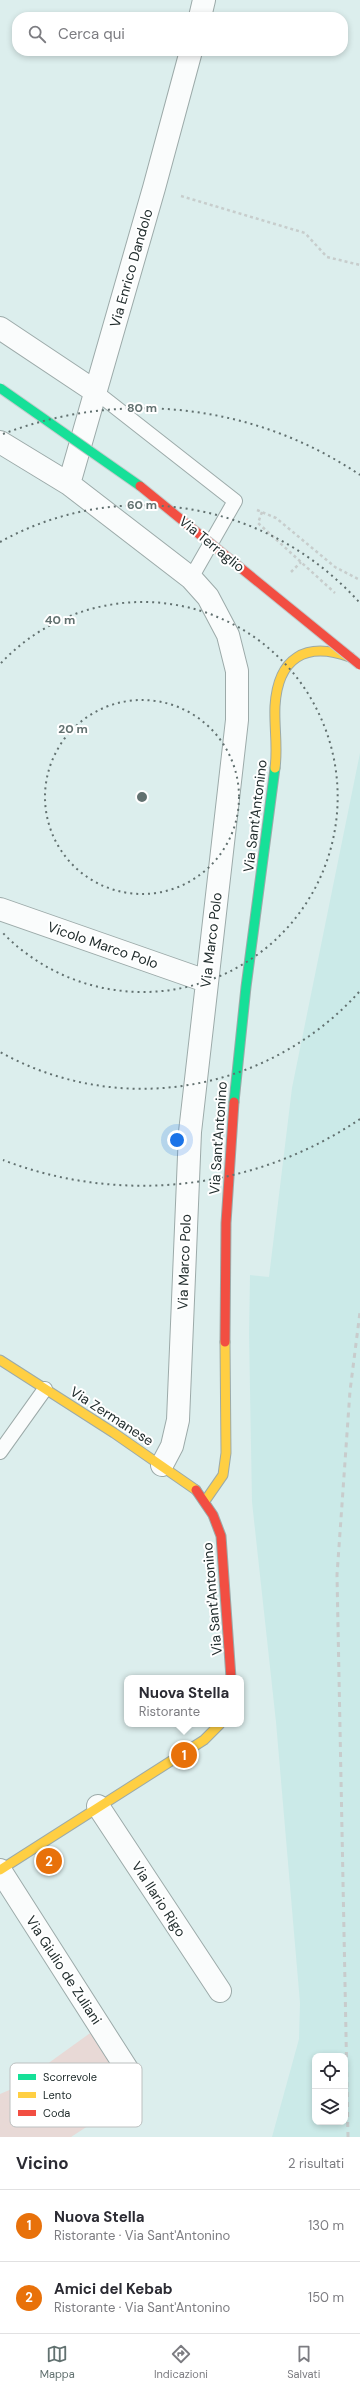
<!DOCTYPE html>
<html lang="it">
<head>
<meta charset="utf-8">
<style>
	body { margin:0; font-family:"DM Sans",sans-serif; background:#f2f2f3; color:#2b2b33 }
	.controls { position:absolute; right:12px; bottom:12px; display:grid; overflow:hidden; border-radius:8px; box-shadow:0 2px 6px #0003 }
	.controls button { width:36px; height:36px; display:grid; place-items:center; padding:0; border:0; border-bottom:1px solid #e1e1e2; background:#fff; color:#2b2b33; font:20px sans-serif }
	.you { position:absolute; left:177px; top:1140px; width:14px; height:14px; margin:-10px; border:3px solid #fff; border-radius:50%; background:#1a73e8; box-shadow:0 0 0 6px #1a73e833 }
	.badge { display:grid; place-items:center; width:26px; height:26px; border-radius:50%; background:#627170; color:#fff; font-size:13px; font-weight:700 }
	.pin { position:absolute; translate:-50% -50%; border:2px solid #fff; box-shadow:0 1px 4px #0006 }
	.popup { position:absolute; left:124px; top:1675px; width:120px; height:52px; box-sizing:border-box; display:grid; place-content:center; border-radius:8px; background:#fff; filter:drop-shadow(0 1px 3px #0005); font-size:13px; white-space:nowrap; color:#7c7c81 }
	.popup b { font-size:15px; color:#2b2b33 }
	.popup::after { content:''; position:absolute; left:50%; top:100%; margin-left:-8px; border:8px solid transparent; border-top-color:#fff }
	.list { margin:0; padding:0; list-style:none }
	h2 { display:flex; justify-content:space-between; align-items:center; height:52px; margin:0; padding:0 16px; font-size:17px }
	h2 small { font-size:13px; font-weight:400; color:#7c7c81 }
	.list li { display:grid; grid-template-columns:26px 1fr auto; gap:12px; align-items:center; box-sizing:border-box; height:72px; padding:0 16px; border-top:1px solid #e1e1e2 }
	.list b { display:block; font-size:15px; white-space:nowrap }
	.list p { margin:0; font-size:13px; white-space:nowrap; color:#7c7c81 }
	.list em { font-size:13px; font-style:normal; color:#7c7c81 }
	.icon { flex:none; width:22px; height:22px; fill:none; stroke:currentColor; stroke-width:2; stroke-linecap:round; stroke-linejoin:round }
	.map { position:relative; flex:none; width:360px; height:2137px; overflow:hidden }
	.search { position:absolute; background:#fff; box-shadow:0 2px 6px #0003; left:12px; right:12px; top:12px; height:44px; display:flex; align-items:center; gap:10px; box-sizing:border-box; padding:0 14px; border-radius:16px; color:#7c7c81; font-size:15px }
	.sheet { height:196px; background:#fff }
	nav { display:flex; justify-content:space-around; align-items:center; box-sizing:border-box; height:56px; border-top:1px solid #e1e1e2; background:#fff; font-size:11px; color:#7c7c81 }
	nav a { display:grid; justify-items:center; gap:2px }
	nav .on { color:#627170 }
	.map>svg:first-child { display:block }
	.built { fill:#cbeae8; fill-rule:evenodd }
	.green { fill:#e8d9d6 }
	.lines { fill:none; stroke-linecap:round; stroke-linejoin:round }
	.lane-casing { stroke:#9caaa9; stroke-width:16 }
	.street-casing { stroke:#9caaa9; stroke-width:24 }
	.fast-casing { stroke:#9caaa9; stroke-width:11 }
	.slow-casing { stroke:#9caaa9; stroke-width:11 }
	.jam-casing { stroke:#9caaa9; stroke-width:11 }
	.path { stroke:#c7cdcc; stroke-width:2.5; stroke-dasharray:3 3; stroke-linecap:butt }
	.lane { stroke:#fafcfc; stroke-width:14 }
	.street { stroke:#fafcfc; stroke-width:22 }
	.fast { stroke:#16e098; stroke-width:9 }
	.slow { stroke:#ffcf43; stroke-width:9 }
	.jam { stroke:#f24e42; stroke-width:9 }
	.rail { stroke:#c8cccc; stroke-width:3; stroke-dasharray:5 5; stroke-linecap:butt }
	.fast-bridge-casing { stroke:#c2cbcb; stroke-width:11; stroke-linecap:butt }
	.jam-bridge-casing { stroke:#c2cbcb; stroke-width:11; stroke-linecap:butt }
	.fast-bridge { stroke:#16e098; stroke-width:9 }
	.jam-bridge { stroke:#f24e42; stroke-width:9 }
	.ring { fill:none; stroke:#627170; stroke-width:2; stroke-dasharray:2 4 }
	.labels { text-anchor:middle; stroke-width:4; stroke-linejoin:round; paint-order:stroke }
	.street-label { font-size:14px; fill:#212d2d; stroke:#fff }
	.key { fill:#fff; stroke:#bcc0c0; stroke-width:1 }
	.key-label { font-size:11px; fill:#212d2d }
	.centre { fill:#627170; stroke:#fff; stroke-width:2 }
	.ring-label { font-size:12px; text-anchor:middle; font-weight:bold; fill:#627170; stroke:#fff; stroke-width:4; stroke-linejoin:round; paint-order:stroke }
</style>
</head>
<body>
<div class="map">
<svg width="360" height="2137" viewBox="0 0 360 2137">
	<rect width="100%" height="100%" fill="#dceeed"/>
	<path class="built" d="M360,753V2137H272L299,2039L300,2003L276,1722L252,1502L249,1334L250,1275L269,1277L292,1088ZM315,2056H345V2122H315Z"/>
	<path class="green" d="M93,2031L134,2096L71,2137H0V2094L14,2088Z"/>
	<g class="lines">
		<defs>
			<path id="lane" d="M96,392L235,501L191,578
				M0,1452L45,1389"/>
			<path id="street" d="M200,17L204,0
				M0,328L96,392
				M0,442L69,484L191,578L208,597L228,635L237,671V720L190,1132L178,1420L172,1446L162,1465
				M69,484L154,188L191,51
				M0,909L206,981
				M98,1806L220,1991
				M0,1870L127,2069"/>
			<path id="fast" d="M234,1102L246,987L275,768"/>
			<path id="slow" d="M275,768C278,747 274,727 275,706C278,658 305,641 350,657
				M0,1360L114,1433L196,1490
				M205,1501L223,1475L226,1453L225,1342
				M0,1870L204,1740L220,1724"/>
			<path id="jam" d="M225,1342L226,1223L234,1102
				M196,1490L213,1515L221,1536L231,1678"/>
		</defs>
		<use href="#lane" class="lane-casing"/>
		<use href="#street" class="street-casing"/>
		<use href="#fast" class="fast-casing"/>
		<use href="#slow" class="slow-casing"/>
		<use href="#jam" class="jam-casing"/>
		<path class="path" d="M181,196L305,233L327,257L360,265
			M257,510L276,518L335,567L360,580
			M262,512L258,523L335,593
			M291,572L301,562"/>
		<use href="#lane" class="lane"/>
		<use href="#street" class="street"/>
		<use href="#fast" class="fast"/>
		<use href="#slow" class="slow"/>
		<use href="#jam" class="jam"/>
		<path class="rail" d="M348,2137L337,1575L350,1391L360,1312"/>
		<defs>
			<path id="fast-bridge" d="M0,388L140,486"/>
			<path id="jam-bridge" d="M140,486L360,665"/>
		</defs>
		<use href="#fast-bridge" class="fast-bridge-casing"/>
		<use href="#jam-bridge" class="jam-bridge-casing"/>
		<use href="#fast-bridge" class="fast-bridge"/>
		<use href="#jam-bridge" class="jam-bridge"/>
	</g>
	<g class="ring">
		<circle cx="142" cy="797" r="97"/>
		<path d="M1 663A195 195 0 1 1 1 931"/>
		<path d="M359 992A292 292 0 0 1 0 1052M0 542A292 292 0 0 1 359 602"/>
		<path d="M360 1119A389 389 0 0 1 3 1160M3 434A389 389 0 0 1 360 475"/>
	</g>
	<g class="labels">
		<g class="street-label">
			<text transform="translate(131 268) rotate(-74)" y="5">Via Enrico Dandolo</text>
			<text transform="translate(212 544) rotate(39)" y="5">Via Terraglio</text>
			<text transform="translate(255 816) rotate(-83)" y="5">Via Sant'Antonino</text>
			<text transform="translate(211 940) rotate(-83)" y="5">Via Marco Polo</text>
			<text transform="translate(103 945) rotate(19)" y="5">Vicolo Marco Polo</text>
			<text transform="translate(218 1138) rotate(-86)" y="5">Via Sant'Antonino</text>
			<text transform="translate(184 1262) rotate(-88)" y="5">Via Marco Polo</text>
			<text transform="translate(112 1416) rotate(33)" y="5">Via Zermanese</text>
			<text transform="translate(212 1599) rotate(-95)" y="5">Via Sant'Antonino</text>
			<text transform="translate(159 1899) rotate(57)" y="5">Via Ilario Rigo</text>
			<text transform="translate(64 1970) rotate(57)" y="5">Via Giulio de Zuliani</text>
		</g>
	</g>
	<rect x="10" y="2063" width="132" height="64" rx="6" class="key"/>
	<rect x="18" y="2074" width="18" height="6" fill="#16e098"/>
	<rect x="18" y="2092" width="18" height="6" fill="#ffcf43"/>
	<rect x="18" y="2110" width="18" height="6" fill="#f24e42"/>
	<g class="key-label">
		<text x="43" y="2081">Scorrevole</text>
		<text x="43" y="2099">Lento</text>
		<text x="43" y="2117">Coda</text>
	</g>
	<circle cx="142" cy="797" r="6" class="centre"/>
	<g class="ring-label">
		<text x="142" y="412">80 m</text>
		<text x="142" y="509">60 m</text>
		<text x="60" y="624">40 m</text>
		<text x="73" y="733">20 m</text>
	</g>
</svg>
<div class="controls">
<button><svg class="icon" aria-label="locate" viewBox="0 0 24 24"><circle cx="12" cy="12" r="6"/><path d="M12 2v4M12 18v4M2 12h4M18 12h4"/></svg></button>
<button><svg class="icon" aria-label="layers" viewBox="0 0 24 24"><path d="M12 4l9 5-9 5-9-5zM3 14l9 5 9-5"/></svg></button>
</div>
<div class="you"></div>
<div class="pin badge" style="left:184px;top:1755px;background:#e8710a">1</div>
<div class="popup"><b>Nuova Stella</b>Ristorante</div>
<div class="pin badge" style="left:49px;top:1861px;background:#e8710a">2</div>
<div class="search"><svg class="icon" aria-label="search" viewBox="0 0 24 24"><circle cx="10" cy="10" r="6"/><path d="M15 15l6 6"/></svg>Cerca qui</div>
</div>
<section class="sheet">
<h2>Vicino<small>2 risultati</small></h2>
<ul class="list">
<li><span class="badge" style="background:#e8710a">1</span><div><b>Nuova Stella</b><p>Ristorante · Via Sant'Antonino</p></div><em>130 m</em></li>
<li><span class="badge" style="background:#e8710a">2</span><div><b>Amici del Kebab</b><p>Ristorante · Via Sant'Antonino</p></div><em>150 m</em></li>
</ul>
</section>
<nav>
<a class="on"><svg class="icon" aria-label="map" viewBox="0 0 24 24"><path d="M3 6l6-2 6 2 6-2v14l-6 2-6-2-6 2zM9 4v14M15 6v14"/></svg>Mappa</a>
<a><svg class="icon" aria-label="directions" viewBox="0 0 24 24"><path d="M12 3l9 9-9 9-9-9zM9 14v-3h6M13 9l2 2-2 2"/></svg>Indicazioni</a>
<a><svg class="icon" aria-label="saved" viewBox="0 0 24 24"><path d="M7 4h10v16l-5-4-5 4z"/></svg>Salvati</a>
</nav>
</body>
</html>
